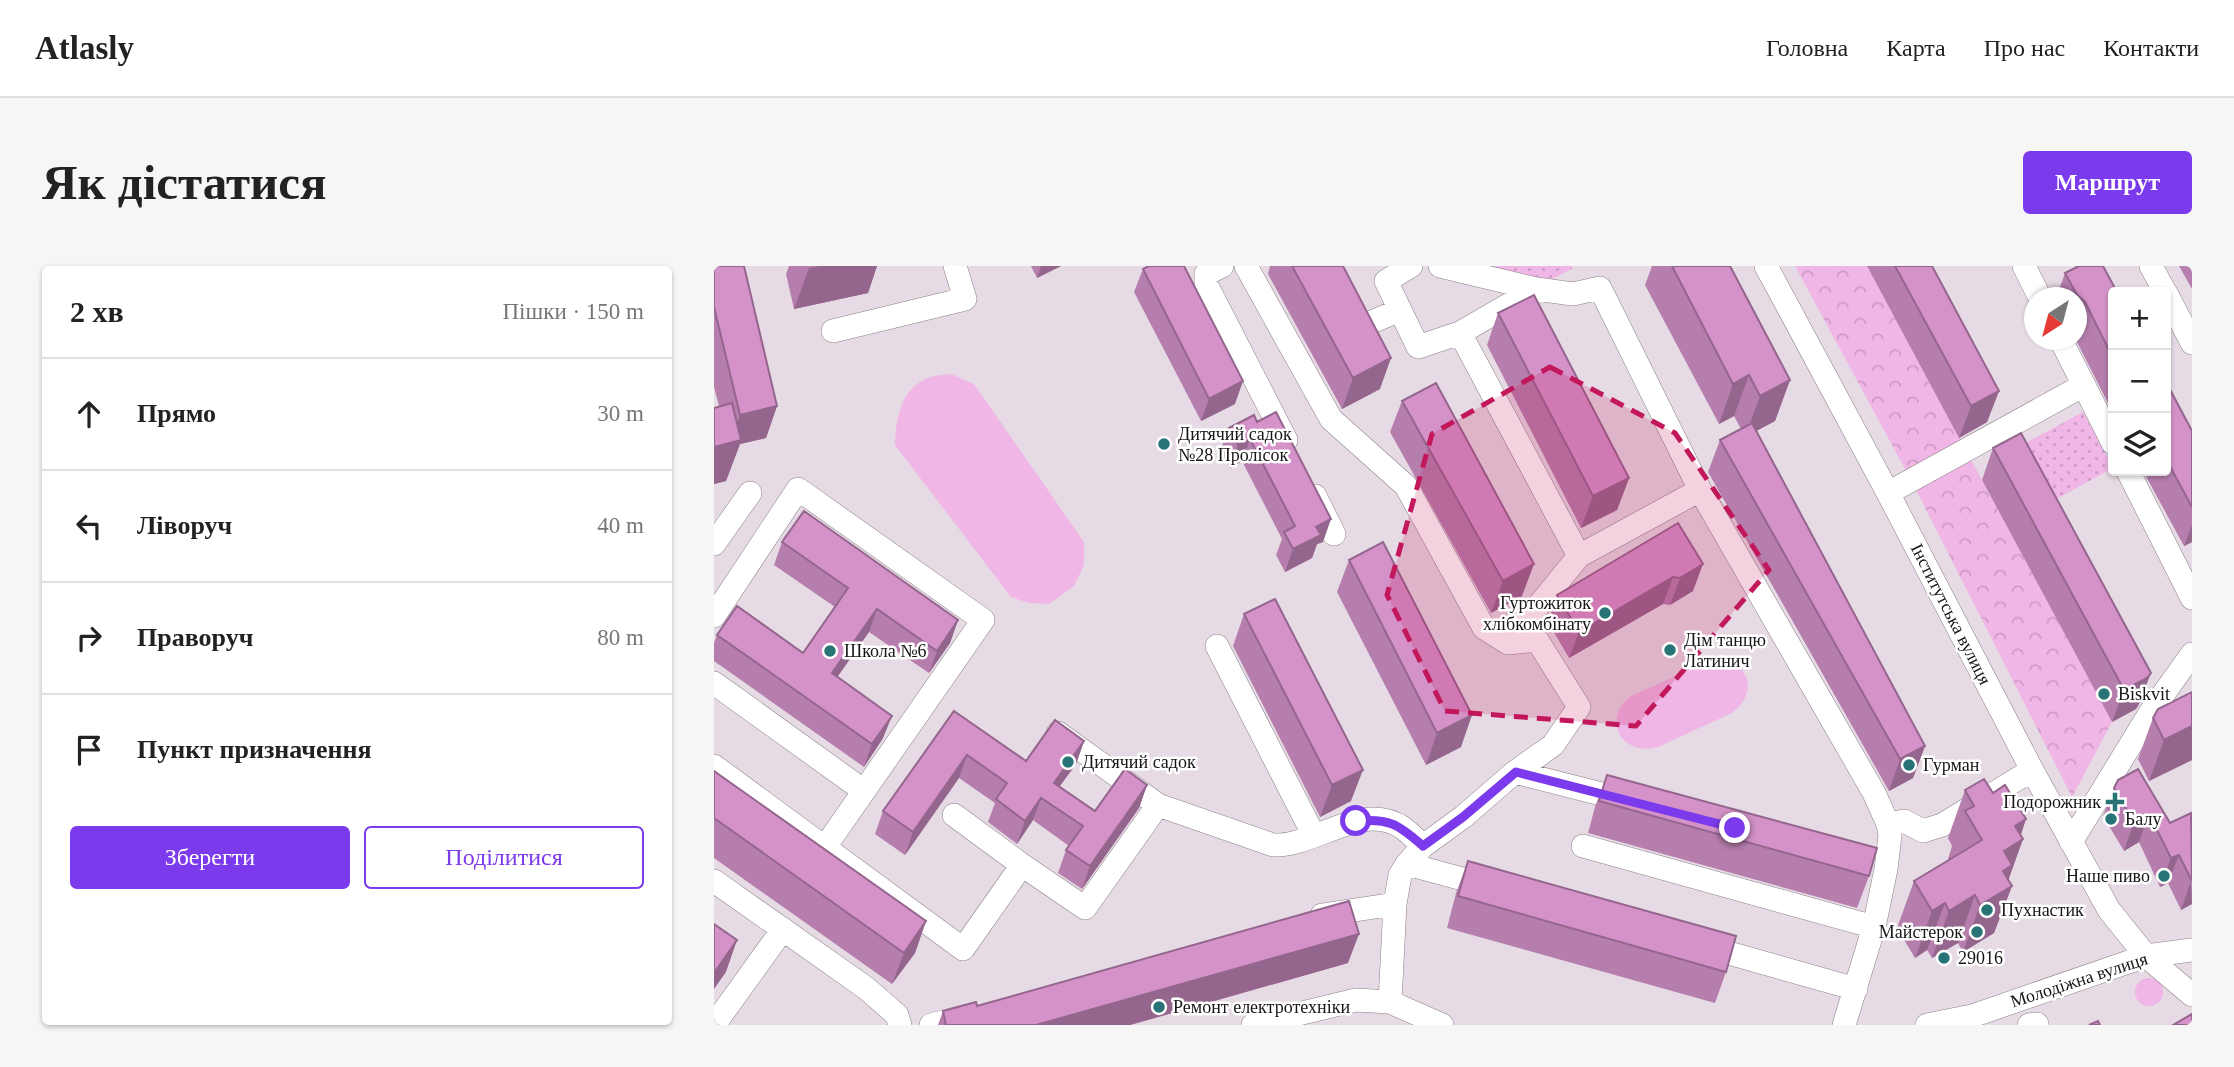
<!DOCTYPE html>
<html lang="uk">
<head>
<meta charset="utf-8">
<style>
	body { margin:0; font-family:"Times New Roman",serif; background:#f6f6f6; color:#222 }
	.controls { position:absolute; right:21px; top:21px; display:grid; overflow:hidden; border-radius:7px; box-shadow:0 2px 5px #0004 }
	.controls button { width:63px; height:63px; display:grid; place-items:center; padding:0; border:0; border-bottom:2px solid #e0e0e0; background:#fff; color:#222; font:35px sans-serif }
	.compass { position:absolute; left:1310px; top:21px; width:63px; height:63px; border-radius:50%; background:#fff; box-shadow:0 2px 5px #0004; rotate:216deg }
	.stop { position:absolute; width:21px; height:21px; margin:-16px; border:5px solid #7c3aed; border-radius:50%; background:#fff }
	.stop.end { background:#7c3aed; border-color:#fff; box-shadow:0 2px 7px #0008 }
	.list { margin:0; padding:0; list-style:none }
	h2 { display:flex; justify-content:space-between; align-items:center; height:91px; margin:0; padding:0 28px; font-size:30px }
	h2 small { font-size:23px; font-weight:400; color:#767676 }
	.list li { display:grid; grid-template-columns:46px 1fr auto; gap:21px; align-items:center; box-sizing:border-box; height:112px; padding:0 28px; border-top:2px solid #e0e0e0 }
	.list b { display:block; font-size:26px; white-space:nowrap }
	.list em { font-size:23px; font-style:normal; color:#767676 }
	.actions { display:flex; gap:14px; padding:21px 28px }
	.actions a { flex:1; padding:16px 0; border:2px solid #7c3aed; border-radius:7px; text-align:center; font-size:24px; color:#7c3aed }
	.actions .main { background:#7c3aed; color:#fff }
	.icon { flex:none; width:38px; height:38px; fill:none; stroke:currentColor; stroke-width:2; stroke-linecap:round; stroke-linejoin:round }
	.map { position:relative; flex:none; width:1478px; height:759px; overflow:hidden; border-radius:7px }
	header { display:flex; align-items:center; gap:42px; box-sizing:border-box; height:98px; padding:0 35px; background:#fff; border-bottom:2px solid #e0e0e0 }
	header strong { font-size:33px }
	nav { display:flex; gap:38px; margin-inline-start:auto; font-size:24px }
	.intro { display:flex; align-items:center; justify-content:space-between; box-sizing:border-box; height:168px; padding:0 42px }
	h1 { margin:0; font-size:49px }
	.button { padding:18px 32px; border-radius:7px; background:#7c3aed; color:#fff; font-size:24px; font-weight:700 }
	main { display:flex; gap:42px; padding:0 42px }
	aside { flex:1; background:#fff; border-radius:7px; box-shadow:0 2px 5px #0004 }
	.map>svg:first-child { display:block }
	.green { fill:#f0b6e6 }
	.forest { fill:url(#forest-crowns) }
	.park { fill:url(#park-dots) }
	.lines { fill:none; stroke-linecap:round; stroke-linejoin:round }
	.minor-casing { stroke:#8a8087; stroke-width:24 }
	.minor { stroke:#fff; stroke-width:23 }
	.wall { fill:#b67ead }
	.shaded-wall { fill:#94668d }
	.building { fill:#d492c9; stroke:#94668d; stroke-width:2 }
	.route { stroke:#7c3aed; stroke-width:9 }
	.marked { fill:#c2185b; fill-opacity:0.2; stroke:#c2185b; stroke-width:5; stroke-dasharray:14 9; stroke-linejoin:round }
	.poi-dot { fill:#287376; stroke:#fff; stroke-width:2.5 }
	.labels { text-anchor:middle; stroke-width:5; stroke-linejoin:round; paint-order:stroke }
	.poi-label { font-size:18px; fill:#181518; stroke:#fff; text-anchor:start }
	.street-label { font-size:18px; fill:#181518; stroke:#fff }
</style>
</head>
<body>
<header>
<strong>Atlasly</strong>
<nav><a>Головна</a><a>Карта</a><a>Про нас</a><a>Контакти</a></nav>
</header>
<div class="intro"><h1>Як дістатися</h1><a class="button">Маршрут</a></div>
<main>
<aside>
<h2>2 хв<small>Пішки · 150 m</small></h2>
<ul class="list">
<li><svg class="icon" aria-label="ahead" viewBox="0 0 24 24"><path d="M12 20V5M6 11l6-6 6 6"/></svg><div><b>Прямо</b></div><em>30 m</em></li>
<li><svg class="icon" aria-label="left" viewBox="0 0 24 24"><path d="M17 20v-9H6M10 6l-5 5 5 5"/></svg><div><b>Ліворуч</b></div><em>40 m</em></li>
<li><svg class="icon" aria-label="right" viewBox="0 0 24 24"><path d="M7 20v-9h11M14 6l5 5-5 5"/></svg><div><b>Праворуч</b></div><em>80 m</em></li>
<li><svg class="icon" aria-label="arrive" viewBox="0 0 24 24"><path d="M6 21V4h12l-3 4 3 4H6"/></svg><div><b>Пункт призначення</b></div></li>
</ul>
<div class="actions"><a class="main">Зберегти</a><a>Поділитися</a></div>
</aside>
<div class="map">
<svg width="1478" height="759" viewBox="0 0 1478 759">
	<defs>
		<pattern id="forest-crowns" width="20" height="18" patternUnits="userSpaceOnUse" patternTransform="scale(1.75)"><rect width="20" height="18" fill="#f0b6e6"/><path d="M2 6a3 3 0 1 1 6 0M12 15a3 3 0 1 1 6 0" fill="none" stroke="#cd9cc5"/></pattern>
		<pattern id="park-dots" width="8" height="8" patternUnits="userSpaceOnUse" patternTransform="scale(1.75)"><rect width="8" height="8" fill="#f0b6e6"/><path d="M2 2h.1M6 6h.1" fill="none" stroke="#cd9cc5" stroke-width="1.8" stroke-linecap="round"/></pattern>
	</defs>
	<rect width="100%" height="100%" fill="#e6dbe4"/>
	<path class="green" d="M237,108L260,118L370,276V299L360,320L335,338L315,337L297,331L181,179C182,153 186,123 214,112C221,109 230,109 237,108Z
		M1003,392C1036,396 1045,427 1018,447L944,481C907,491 887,453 917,430Z
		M1421 726a14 14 0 1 1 28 0a14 14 0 1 1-28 0Z"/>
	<path class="forest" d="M1081,0H1153L1398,456L1358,531L1197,214Z"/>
	<path class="park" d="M773,0H858L859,2L827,19Z
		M1369,146L1399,202L1333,238L1302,182Z"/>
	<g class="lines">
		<defs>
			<path id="minor" d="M508,0L492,8V18L572,174
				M532,0L617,153L692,220L770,362L794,377L823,374L865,441L839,479L801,506L749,551L709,580L693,598L686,609L681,638L676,736
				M697,0L672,15L704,81L746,67
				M726,0L822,23
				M1052,0L1174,227L1318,504L1395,644L1432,690L1478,729
				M1310,0L1326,32
				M1437,0L1451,26
				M1452,27L1478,77
				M653,58L686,44
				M119,65L251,33L241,0
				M1347,74L1399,177
				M1414,205L1478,332
				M986,224L865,290L746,67L822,23L859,28L886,22L986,224L1160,527L1174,558L1176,569L1172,603L1160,661L1130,759
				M1174,227L1370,119
				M601,230L620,268
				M0,278L36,227
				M0,350L84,223L269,354L111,581
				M794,377L865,290
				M503,380L600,570
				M0,417L150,525
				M0,500L249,683L308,599L371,642L444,539L344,467
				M801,506L915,535
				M444,539L559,579C601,581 648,534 689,562C696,567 702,574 709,580
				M240,549L308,599
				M1174,558L1190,555L1209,565L1228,559L1318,504
				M1357,576L1436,447L1478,388
				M869,580L1160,661
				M693,598L778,621
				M0,615L152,722L183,749L186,759
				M608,649L681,638
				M990,680L1142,723
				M0,759L69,663
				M217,759L252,750
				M539,759L642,734L676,736L728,759
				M1213,759L1258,750L1432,690L1478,684
				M1315,759L1323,758"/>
		</defs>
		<use href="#minor" class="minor-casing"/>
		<use href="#minor" class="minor"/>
	</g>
	<path class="wall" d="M0,0L63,140L52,172L26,178L12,215L0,218V142L5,140L0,121Z
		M75,0H163L154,27L80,43L72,8Z
		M317,0H347L323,12Z
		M556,0H629L666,123L628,143L554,8Z
		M938,0H1016L1076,114L1061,155L1042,165L1211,480L1199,512L1175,525L994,206L1006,174L1027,163L1020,150L1005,158L931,19Z
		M1153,0H1218L1285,125L1273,156L1245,172Z
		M1465,0H1478V23Z
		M429,3L521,138L487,155L420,26Z
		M1351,7L1399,26V147L1362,74V32H1342Z
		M784,47L915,212L903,244L867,262L773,79Z
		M1452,116L1478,165V276L1470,280L1429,205H1452Z
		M688,135L808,330L777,347L676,166Z
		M540,149L609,276L603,278L598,292L571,306L562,289L568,273L528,195L516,202L506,185L515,162Z
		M1279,182L1425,438L1422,443L1398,456L1268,214Z
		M964,257L979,325L956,339L949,338L855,392L834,356L843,329Z
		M68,276L244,354L236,377L215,407L155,366L123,411L169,472L150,501L0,395V377L3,369L89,387L121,341L60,299Z
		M635,294L747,481L712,499L623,326Z
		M530,348L637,535L606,551L519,380Z
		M1478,426V494L1435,515L1424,493L1439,452Z
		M240,445L312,495L370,475L362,498L346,520L381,545L433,519L425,542L368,623L344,607L352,584L355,580L319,554L303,578L274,556L281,537L245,512L191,589L161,568L169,545Z
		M0,505L212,655L201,687L178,718L0,592Z
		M893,509L1155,610L1143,642L874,567L881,541Z
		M1400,522L1456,557L1477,547L1478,638L1467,644L1454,617L1446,621L1425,576L1410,585L1389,550Z
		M1251,524L1279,527L1312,553L1307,568L1309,573L1294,615L1298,620L1280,667L1249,686L1244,677L1218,692L1213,684L1201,692L1183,662L1200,615L1235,594L1234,593L1238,580L1234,572Z
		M754,595L1012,706L1001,737L733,662L742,627Z
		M634,697L416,759H224L229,745L263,740Z"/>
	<path class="shaded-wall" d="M106,0H163L154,27L80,43L95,2Z
		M327,0H347L323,12Z
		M677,92L666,123L628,143L639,112Z
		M1035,109L1020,150L1005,158L1019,118Z
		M1076,114L1061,155L1031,171L1046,130Z
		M529,115L521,138L487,155L495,133Z
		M1285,125L1273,156L1245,172L1257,140Z
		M63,140L52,172L26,178L12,215L0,218V181L16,177L26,149Z
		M536,173L528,195L516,202L524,179Z
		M915,212L903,244L867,262L879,230Z
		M617,253L609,276L603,278L598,292L571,306L579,283L602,261Z
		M1478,259V276L1470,280Z
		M820,298L808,330L777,347L789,315Z
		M989,298L979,325L956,339L966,312Z
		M959,311L949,338L855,392L865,366Z
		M163,343L155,366L110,430L118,407Z
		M244,354L236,377L215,407L223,385Z
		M1437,407L1425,438L1422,443L1398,456L1410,424Z
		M758,449L747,481L712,499L723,467Z
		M178,450L169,472L150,501L158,478Z
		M1478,460V494L1435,515L1450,474Z
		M370,475L362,498L334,536L340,517Z
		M1211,480L1199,512L1175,525L1186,493Z
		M253,489L245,512L191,589L199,566Z
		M649,504L637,535L606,551L618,519Z
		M433,519L425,542L368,623L376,600Z
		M327,532L319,554L303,578L311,555Z
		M1435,548L1425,576L1410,585L1420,556Z
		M1312,553L1304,577L1309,573L1292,620H1298L1280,667L1249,686L1266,639L1301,560Z
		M1465,589L1454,617L1446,621L1457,592Z
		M1477,615L1478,638L1467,644Z
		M1261,629L1244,677L1218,692L1235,645Z
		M1231,637L1213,684L1201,692L1218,645Z
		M212,655L201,687L178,718L190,687Z
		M645,668L634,697L416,759H322Z
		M23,674L12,706L0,723V707Z"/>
	<path class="building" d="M0,0H30L63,140L26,149L0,41Z
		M435,0H470L529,115L495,133L429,3Z
		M578,0H629L677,92L639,112Z
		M958,0H1016L1076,114L1046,130L1035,109L1019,118Z
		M1181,0H1218L1285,125L1257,140Z
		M1365,0H1389L1403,26H1399V92L1371,36L1363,29L1351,7Z
		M820,29L915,212L879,230L784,47Z
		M1452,116L1478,165V241L1452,193Z
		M722,117L820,298L789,315L688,135Z
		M18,137L27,174L0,181V142Z
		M562,146L617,253L602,261L607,269L579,283L570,266L581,260L536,173L524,179L515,162L540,149L543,156Z
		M1038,157L1211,480L1186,493L1006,174Z
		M1307,167L1437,407L1433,412L1410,424L1279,182Z
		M90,245L244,354L223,385L163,343L118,407L178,450L158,478L3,369L23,340L89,387L134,322L68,276Z
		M964,257L989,298L966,312L959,311L865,366L843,329Z
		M669,276L758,449L723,467L635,294Z
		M561,333L649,504L618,519L530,348Z
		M1478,426V460L1450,474L1439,452L1444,443Z
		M240,445L312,495L341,454L370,475L340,517L381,545L411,503L433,519L376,600L352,584L369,560L327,532L311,555L282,533L293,517L253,489L199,566L169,545Z
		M1424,503L1456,557L1477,547L1478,615L1465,589L1457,592L1435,548L1420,556L1400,522L1404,514Z
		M0,505L212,655L190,687L0,552Z
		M893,509L1163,582L1155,610L885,535Z
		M1270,513L1279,527L1291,519L1312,553L1301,560L1309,573L1290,585L1298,599L1289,605L1298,620L1266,639L1261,629L1235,645L1231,637L1218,645L1200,615L1268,574L1251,545L1260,540L1251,524Z
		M754,595L1022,670L1012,706L744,630Z
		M635,635L645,668L322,759H232L229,745L262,736L263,740Z
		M0,658L23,674L0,707Z
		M1478,748V759H1459Z
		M1384,755L1386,759H1375Z"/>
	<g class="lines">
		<path class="route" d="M642,555C675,552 684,558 709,580L749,551L802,506L1021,562"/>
	</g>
	<path class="marked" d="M836,101L961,167L1055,304L922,460L731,445L673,329L718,168Z"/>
	<g class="poi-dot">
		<circle cx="450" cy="178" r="7"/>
		<circle cx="891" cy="347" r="7"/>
		<circle cx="956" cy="384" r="7"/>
		<circle cx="116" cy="385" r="7"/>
		<circle cx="1390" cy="428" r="7"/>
		<circle cx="354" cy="496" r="7"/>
		<circle cx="1195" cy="499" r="7"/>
		<path d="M1397.5 525.5h7v7h7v7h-7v7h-7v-7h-7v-7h7z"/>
		<circle cx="1397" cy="553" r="7"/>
		<circle cx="1450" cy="610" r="7"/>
		<circle cx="1273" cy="644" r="7"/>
		<circle cx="1263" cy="666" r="7"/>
		<circle cx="1230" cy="692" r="7"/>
		<circle cx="445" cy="741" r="7"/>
	</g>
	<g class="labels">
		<g class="poi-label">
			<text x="464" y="174">Дитячий садок<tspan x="464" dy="21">№28 Пролісок</tspan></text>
			<text x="877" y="343" text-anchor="end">Гуртожиток<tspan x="877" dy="21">хлібкомбінату</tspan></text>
			<text x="970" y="380">Дім танцю<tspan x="970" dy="21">Латинич</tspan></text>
			<text x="130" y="391">Школа №6</text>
			<text x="1404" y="434">Biskvit</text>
			<text x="368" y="502">Дитячий садок</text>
			<text x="1209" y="505">Гурман</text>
			<text x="1387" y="542" text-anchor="end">Подорожник</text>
			<text x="1411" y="559">Балу</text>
			<text x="1436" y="616" text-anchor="end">Наше пиво</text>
			<text x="1287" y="650">Пухнастик</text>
			<text x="1249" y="672" text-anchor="end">Майстерок</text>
			<text x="1244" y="698">29016</text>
			<text x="459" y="747">Ремонт електротехніки</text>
		</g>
		<g class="street-label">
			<text transform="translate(1237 348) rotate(63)" y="6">Інститутська вулиця</text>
			<text transform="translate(1365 714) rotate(-18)" y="6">Молодіжна вулиця</text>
		</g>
	</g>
</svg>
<div class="controls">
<button>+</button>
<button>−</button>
<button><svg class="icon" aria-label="layers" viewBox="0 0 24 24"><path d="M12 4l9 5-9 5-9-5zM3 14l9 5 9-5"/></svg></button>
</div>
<svg class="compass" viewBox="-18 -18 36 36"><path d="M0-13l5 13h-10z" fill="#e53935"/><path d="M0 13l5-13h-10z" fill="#767676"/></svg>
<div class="stop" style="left:642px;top:555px"></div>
<div class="stop end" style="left:1021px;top:562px"></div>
</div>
</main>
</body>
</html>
